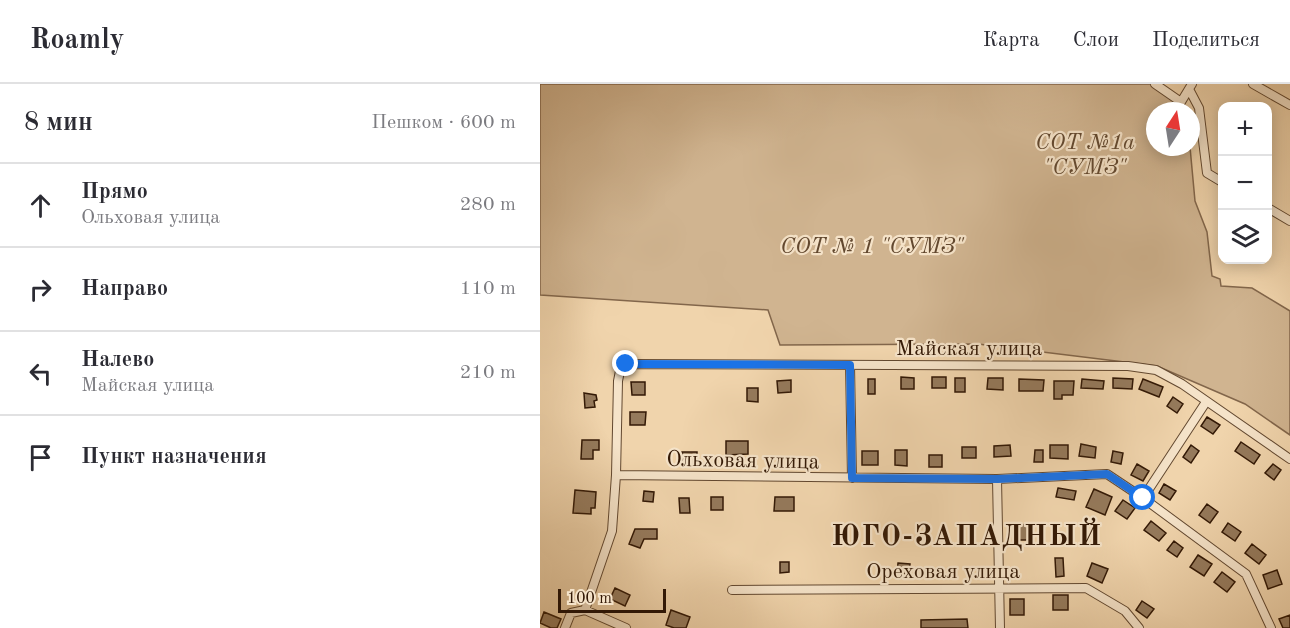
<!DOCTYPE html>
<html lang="ru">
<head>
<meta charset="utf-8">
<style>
	body { margin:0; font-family:"Old Standard TT",serif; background:#f2f2f3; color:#2b2b33 }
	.controls { position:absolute; right:18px; top:18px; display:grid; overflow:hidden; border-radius:12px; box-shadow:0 3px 15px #0003 }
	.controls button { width:54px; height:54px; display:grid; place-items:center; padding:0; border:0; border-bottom:2px solid #e1e1e2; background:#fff; color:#2b2b33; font:30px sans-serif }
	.compass { position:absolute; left:606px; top:18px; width:54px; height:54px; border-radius:50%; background:#fff; box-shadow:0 3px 15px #0003; rotate:12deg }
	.scale { position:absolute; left:18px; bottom:15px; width:108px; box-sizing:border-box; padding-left:6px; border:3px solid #331906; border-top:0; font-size:16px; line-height:21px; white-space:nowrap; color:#331906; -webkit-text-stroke:4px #f5e3c9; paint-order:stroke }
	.stop { position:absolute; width:18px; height:18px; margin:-14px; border:4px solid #1a73e8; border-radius:50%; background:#fff }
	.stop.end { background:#1a73e8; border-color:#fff; box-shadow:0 2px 6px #0008 }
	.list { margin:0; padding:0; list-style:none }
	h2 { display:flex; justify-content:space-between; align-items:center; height:78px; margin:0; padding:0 24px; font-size:26px }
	h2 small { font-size:20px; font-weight:400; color:#7c7c81 }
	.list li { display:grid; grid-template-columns:39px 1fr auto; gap:18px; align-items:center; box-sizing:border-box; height:84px; padding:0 24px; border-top:2px solid #e1e1e2 }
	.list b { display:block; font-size:22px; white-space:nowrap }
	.list p { margin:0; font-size:20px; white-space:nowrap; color:#7c7c81 }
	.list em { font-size:20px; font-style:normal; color:#7c7c81 }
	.icon { flex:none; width:33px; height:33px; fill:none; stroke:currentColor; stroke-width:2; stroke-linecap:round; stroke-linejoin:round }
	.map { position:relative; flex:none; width:750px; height:544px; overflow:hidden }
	header { display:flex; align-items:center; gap:36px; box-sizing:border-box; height:84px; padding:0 30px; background:#fff; border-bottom:2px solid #e1e1e2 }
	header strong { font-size:28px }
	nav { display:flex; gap:33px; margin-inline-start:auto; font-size:21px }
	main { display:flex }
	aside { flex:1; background:#fff }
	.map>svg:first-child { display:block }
	.green { fill:#d0b490; stroke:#82664b; stroke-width:1.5 }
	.building { fill:#957a5c; stroke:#331906; stroke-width:1.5 }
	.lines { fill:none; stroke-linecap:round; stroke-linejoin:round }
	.minor-casing { stroke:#624830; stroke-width:10 }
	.minor { stroke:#f5e3c9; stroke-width:8 }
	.route { stroke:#1a73e8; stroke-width:8 }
	.labels { text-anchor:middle; stroke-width:4.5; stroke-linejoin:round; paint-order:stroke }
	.park-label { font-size:22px; font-style:italic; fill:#62482f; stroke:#f5e3c9 }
	.street-label { font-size:22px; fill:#331906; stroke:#f5e3c9 }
	.district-label { font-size:28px; font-weight:bold; letter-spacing:1.5px; fill:#331906; stroke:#f5e3c9 }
</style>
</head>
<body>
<header>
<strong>Roamly</strong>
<nav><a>Карта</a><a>Слои</a><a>Поделиться</a></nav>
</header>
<main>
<aside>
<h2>8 мин<small>Пешком · 600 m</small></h2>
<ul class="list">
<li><svg class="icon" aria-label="ahead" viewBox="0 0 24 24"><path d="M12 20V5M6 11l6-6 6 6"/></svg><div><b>Прямо</b><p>Ольховая улица</p></div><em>280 m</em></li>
<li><svg class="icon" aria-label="right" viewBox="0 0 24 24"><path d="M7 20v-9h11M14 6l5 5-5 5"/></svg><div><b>Направо</b></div><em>110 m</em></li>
<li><svg class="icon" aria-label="left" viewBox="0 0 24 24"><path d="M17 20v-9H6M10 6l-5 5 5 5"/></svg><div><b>Налево</b><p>Майская улица</p></div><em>210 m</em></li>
<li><svg class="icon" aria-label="arrive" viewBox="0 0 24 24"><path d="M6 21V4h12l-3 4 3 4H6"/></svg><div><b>Пункт назначения</b></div></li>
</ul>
</aside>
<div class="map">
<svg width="750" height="544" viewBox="0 0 750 544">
	<rect width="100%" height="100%" fill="#f0d4ac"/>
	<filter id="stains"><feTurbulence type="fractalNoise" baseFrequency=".00333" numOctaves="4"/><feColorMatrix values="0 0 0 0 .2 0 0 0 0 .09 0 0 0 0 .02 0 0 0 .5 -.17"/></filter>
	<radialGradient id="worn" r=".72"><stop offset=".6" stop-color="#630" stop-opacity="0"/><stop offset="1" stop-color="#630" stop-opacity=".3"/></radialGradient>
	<path class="green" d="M0,0H611L646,24V27H615V63H650L655,117L667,148L672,192L680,195L681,202L712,204L750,227V351L705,320L617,282L438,260L240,261L228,226L0,211Z"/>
	<path class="building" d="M361,293L374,294V305H361Z
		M392,293H406V304H392Z
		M415,294H425V308H415Z
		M448,294H463V306L447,305Z
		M573,294L593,295L592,305L573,304Z
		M328,295H335V310H328Z
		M479,295L504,296L503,307H479Z
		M542,295L564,297L563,305L541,304Z
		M603,295L623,303L619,313L599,305Z
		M251,296V308L238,309L237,297Z
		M514,297H534L533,311H522V315H514Z
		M91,298H105V311H92Z
		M207,304H218V318L207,317Z
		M44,309L56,311L57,316L54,317L55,323L45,324Z
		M633,313L643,320L637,329L627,322Z
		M90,328H106L105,341H90Z
		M667,333L680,341L673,350L661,342Z
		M42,356H59V366H53V375H41Z
		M186,357H208V370L186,371Z
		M701,358L720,371L714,380L695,367Z
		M541,360L556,363L555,374L539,372Z
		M470,361L471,372L454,373V362Z
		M510,361H528V375L510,374Z
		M651,361L659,367L651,379L643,373Z
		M422,363H436V374H422Z
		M355,366H367V382L355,381Z
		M495,366H503V378H494Z
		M322,367H338V381H322Z
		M573,367L583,369L581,380L571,378Z
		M142,368H157V380H142Z
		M389,371H402V383H389Z
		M597,380L609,387L603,397L591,391Z
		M733,380L741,386L734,396L725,389Z
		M624,400L636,407L630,416L619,409Z
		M518,404L536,407L534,416L516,413Z
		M554,405L572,413L565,431L546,423Z
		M35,406L56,408L55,424H51V430L33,429Z
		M104,407L114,408L113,418L103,417Z
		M171,413H183V426H171Z
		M235,413H254V427H234Z
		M139,414H149L150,429H140Z
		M583,416L595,424L587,435L575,427Z
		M667,420L678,428L670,439L659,431Z
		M611,437L626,449L619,457L604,446Z
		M688,439L701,448L695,457L682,448Z
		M475,440L487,441V456H475Z
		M95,445H117V455H104L100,464L89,460Z
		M634,457L643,464L637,473L627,466Z
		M712,460L726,471L719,480L705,469Z
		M658,471L672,480L664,492L650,483Z
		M515,474H523L524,492L516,493Z
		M240,478H249V488L240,489Z
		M358,479L370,480L369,490H357Z
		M552,479L568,485L562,499L547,492Z
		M737,486L742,500L728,505L723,491Z
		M682,488L695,498L687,508L674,498Z
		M75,504L90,511L85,522L70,515Z
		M513,511H528V526H513Z
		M470,515H484V531H470Z
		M602,517L614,525L607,534L596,526Z
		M131,526L150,533L146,544H134L126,541Z
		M4,528L21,535L17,544H11L0,539Z
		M750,531V544H743L739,535Z
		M427,535L428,544H381V536Z"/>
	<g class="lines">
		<defs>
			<path id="minor" d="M615,0L641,18L652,0
				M713,0L750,21
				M649,5L659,24L667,89L682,98
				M728,124L750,137
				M310,281L312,394
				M76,391L457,395L567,390L603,414L706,490L731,544
				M457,395L460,544
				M603,414L666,318
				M192,506L546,504L585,527L599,544
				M45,526L72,447L76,391L78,297L81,282L86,280L588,282L616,286L642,300L750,375
				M45,526L86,544
				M25,544L31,529L45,526"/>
		</defs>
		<use href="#minor" class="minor-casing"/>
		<use href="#minor" class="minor"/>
	</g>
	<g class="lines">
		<path class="route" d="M86,280L310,281L312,394L458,395L567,390L603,414"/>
	</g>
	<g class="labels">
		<g class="park-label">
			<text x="545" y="65">СОТ №1а<tspan x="545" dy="25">"СУМЗ"</tspan></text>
			<text x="332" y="169">СОТ № 1 "СУМЗ"</text>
		</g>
		<g class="street-label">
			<text x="429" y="271">Майская улица</text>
			<text transform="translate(203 375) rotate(1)" y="8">Ольховая улица</text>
			<text x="403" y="494">Ореховая улица</text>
		</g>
		<g class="district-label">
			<text x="427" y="461">ЮГО-ЗАПАДНЫЙ</text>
		</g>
	</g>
	<rect width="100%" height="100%" filter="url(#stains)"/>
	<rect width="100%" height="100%" fill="url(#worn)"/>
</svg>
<div class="controls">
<button>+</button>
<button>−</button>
<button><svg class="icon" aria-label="layers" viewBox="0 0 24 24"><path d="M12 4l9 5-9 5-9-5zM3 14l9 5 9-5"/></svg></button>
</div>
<svg class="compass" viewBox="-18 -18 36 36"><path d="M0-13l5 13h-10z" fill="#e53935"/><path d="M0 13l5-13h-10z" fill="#7c7c81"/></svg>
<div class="scale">100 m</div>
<div class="stop" style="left:603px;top:414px"></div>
<div class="stop end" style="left:86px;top:280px"></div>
</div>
</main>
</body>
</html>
